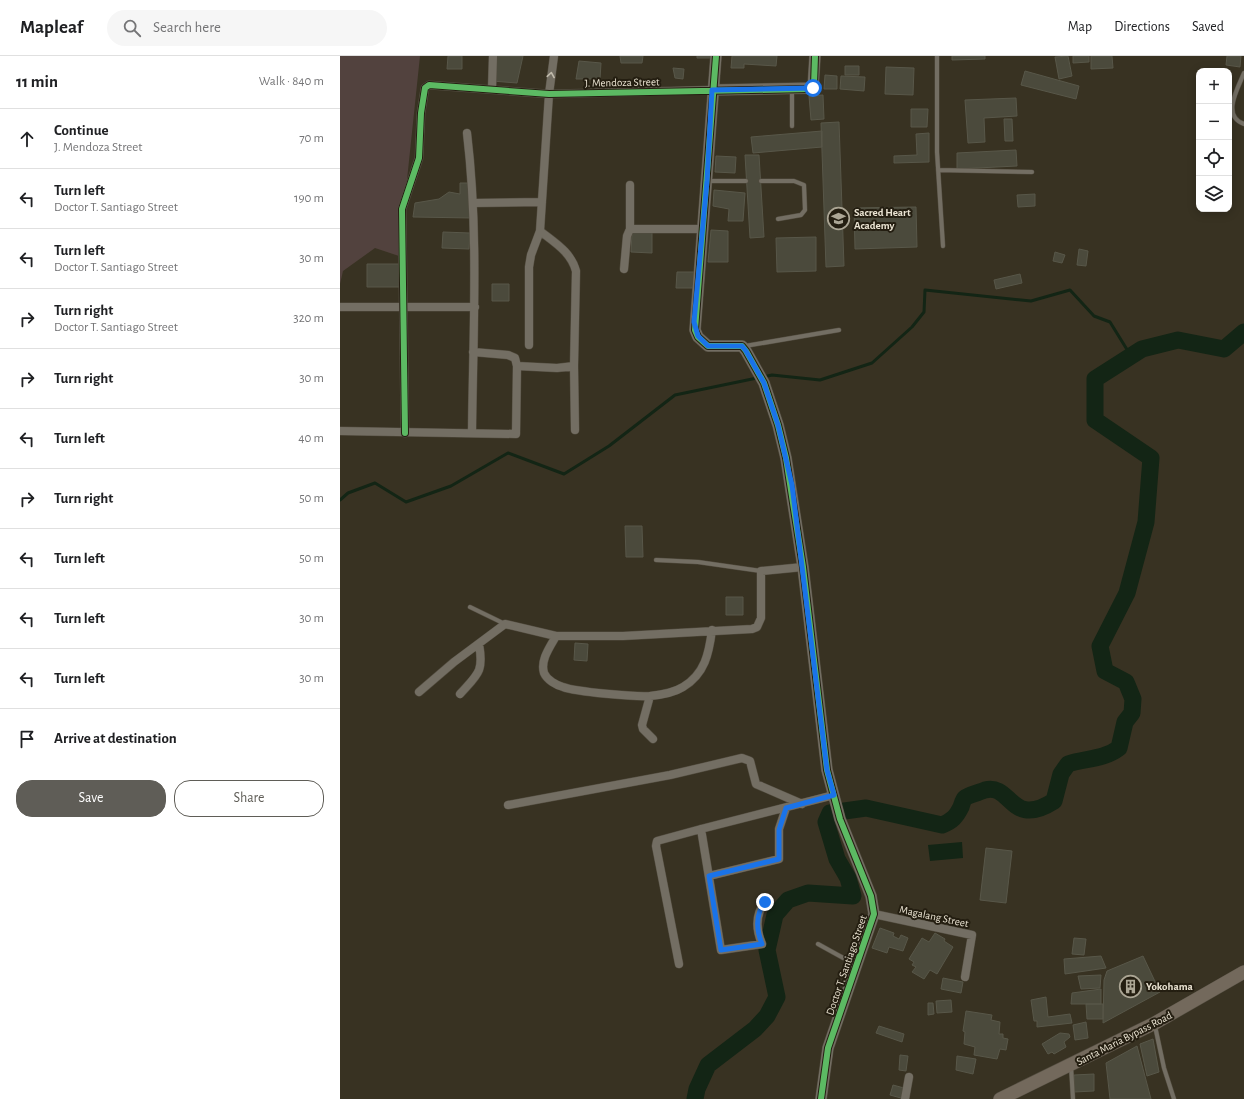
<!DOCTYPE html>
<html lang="en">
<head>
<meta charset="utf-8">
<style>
	body { margin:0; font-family:"Alegreya Sans",sans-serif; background:#f6f6f6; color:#202124 }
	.controls { position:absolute; right:12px; top:12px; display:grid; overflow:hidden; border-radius:8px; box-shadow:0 2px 10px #0003 }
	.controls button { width:36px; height:36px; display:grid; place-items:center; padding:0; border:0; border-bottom:1px solid #e0e0e0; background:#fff; color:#202124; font:20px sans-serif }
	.stop { position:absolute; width:12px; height:12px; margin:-9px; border:3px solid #1a73e8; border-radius:50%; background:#fff }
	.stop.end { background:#1a73e8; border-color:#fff; box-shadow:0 1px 4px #0008 }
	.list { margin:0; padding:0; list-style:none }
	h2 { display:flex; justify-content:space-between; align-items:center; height:52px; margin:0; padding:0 16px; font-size:17px }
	h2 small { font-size:13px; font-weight:400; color:#757577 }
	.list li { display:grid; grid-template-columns:26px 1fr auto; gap:12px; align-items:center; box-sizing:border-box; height:60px; padding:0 16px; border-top:1px solid #e0e0e0 }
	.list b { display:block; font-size:15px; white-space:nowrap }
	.list p { margin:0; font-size:13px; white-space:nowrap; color:#757577 }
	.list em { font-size:13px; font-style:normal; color:#757577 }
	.actions { display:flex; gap:8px; padding:12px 16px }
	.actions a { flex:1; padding:9px 0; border:1px solid #5f5d57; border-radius:16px; text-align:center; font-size:14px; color:#5f5d57 }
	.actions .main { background:#5f5d57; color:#fff }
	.icon { flex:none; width:22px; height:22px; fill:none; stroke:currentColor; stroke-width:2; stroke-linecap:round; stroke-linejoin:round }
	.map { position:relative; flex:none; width:904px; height:1043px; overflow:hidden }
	header { display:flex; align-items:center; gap:24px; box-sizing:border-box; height:56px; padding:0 20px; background:#fff; border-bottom:1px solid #e0e0e0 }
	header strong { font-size:19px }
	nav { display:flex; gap:22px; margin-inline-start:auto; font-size:14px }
	.search { width:280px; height:36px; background:#f6f6f6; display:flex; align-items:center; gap:10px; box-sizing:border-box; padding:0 14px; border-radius:22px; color:#757577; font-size:15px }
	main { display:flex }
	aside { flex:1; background:#fff }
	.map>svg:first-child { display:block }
	.green { fill:#52423e }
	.water { fill:#132515 }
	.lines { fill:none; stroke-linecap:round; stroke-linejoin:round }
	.stream { stroke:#132515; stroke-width:3 }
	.river { stroke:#132515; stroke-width:17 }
	.building { fill:#4b4a3c; stroke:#585749 }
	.service-casing { stroke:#534d40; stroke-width:5 }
	.minor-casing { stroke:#534d40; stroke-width:9 }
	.tertiary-casing { stroke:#534d40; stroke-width:12 }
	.primary-casing { stroke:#534d40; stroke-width:14 }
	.service { stroke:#736e63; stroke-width:4 }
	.minor { stroke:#736e63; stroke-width:8 }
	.tertiary { stroke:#736e63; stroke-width:11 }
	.primary { stroke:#73695c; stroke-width:13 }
	.cycleway-casing { stroke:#241e11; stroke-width:8 }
	.cycleway { stroke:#5cba63; stroke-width:6 }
	.oneway { stroke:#c1bbac }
	.route { stroke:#1a73e8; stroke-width:5 }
	.labels { text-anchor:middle; stroke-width:4; stroke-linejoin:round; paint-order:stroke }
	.street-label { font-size:11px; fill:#ebe4d3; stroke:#241e11 }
	.poi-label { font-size:11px; font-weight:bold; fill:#ebe4d3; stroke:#241e11; text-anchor:start }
</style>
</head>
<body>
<header>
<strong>Mapleaf</strong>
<div class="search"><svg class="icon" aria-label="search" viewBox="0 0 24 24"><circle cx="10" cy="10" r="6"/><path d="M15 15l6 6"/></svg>Search here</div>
<nav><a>Map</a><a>Directions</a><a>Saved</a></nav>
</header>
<main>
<aside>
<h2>11 min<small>Walk · 840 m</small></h2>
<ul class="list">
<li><svg class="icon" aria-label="ahead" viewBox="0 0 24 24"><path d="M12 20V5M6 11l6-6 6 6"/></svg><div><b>Continue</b><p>J. Mendoza Street</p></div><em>70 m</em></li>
<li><svg class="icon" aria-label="left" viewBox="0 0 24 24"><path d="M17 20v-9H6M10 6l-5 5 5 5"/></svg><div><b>Turn left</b><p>Doctor T. Santiago Street</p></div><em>190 m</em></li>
<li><svg class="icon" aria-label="left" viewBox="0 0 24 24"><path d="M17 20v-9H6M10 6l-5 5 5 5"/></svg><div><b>Turn left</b><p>Doctor T. Santiago Street</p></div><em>30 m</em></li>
<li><svg class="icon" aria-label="right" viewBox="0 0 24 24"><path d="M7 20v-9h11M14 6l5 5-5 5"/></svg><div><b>Turn right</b><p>Doctor T. Santiago Street</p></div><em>320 m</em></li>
<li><svg class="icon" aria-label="right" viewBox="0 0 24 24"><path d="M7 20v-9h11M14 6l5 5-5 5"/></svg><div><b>Turn right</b></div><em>30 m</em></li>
<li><svg class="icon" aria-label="left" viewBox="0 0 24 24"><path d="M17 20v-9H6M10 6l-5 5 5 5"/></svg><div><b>Turn left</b></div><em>40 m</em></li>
<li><svg class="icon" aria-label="right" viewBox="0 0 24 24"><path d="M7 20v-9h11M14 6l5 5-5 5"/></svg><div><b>Turn right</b></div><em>50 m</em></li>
<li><svg class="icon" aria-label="left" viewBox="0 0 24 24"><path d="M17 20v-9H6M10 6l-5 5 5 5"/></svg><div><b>Turn left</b></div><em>50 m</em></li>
<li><svg class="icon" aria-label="left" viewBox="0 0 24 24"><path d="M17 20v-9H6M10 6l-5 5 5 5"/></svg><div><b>Turn left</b></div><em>30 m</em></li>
<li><svg class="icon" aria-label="left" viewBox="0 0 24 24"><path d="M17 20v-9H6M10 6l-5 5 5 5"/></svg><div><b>Turn left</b></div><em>30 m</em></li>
<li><svg class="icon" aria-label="arrive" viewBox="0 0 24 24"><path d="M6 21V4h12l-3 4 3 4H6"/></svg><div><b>Arrive at destination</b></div></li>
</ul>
<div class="actions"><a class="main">Save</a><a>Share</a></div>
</aside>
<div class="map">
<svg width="904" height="1043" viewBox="0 0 904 1043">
	<rect width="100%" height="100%" fill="#383222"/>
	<path class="green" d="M0,0H80L59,200L35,192L3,215L0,228Z"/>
	<path class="water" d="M622,786L623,802L590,805L588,789Z"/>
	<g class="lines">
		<path class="stream" d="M423,321L432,319L480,324L532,307L572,271L584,256L585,234L691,245L730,234L754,260L770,266L791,300
			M0,444L8,437L35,427L66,446L111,430L168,397L224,418L269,390L335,339L417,322"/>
		<path class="river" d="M355,1043L357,1033L368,1009L415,973L427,960L437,941L427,894L435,859L448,844L468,837L513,840L508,822L497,803L486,766L490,757L526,752L602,769C612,765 616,761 621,751C622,748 623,744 625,742C628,739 641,736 645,734C672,727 670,773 714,745L721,718L728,708C746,702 763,704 779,692L785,666L792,657L793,643L786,626L765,615L760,590L787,537L806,466L811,402L755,364V323L802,293L838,284L884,293L904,276"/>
	</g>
	<path class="building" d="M108,0H122V13H107Z
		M156,0H183L177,27L152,25Z
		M280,0H303L302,7H281Z
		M357,0H372V2H357Z
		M392,0H437L436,10L404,8V12H391Z
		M612,0H645V3L612,4Z
		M728,0L732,20L719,23L715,1Z
		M733,0H749V6L733,7Z
		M751,0H772L773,12L751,13Z
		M887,0H901L900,11L886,9Z
		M239,5L261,7L260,23H236Z
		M505,10H519V19H505Z
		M546,11L574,12L573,39L545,38Z
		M333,12L344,13L343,23L335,22Z
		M685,15L739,30L736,43L681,29Z
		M485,19L497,20V33H484Z
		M501,20L525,21L524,35L500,33Z
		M483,39L484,63L471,64L469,40Z
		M676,42L677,60L644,62L645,86L628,87L625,44Z
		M571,53H588L587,71H571Z
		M664,63H672L673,85H665Z
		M499,66L504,210L486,211L481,67Z
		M482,75V91L413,97L411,81Z
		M589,77V106L554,107V100L577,99L576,78Z
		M676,94L677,110L617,113V97Z
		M405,99H419L424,181L410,182Z
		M376,100L396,101L395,117L375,116Z
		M120,127H132V162L73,161L75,147L99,143L109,136L120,138Z
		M374,134L405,137L403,165H388L389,153L373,150Z
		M695,138V150L678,151L677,139Z
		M576,151L577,191L515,193L514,152Z
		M371,174L388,175V206H368Z
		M103,176L130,177L129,193L102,192Z
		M292,176H312V197L291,196Z
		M476,181V215L437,216L436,182Z
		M739,193L748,195L746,210L737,209Z
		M715,196L725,199L722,207L713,205Z
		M27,208H59L60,231H27Z
		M337,216H355V232H336Z
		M680,218L682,227L656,233L654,224Z
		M152,228H169V245H152Z
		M285,470H302L303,501H286Z
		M386,541H403V559H386Z
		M235,587L248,588L247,605L234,604Z
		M646,792L672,795L666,847L640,844Z
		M540,872L554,877L553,880L559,883L561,879L568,882L563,895L549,891L547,897L532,892Z
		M595,877L605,883L604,885L613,891L597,918L590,914L584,923L572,916L576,911L572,909L574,906L569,903L582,882L589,886Z
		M734,882L746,883L744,899L732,898Z
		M761,900L766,912L725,918L724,903Z
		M803,900L820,936L763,967L764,924L767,915Z
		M761,919L760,932L741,933L738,920Z
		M603,922L623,926L621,937L601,933Z
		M761,933V948H731L732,937Z
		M706,941L708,961L730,958L732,967L697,971V965H694L691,944Z
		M611,944L612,956L597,957L596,945Z
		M588,947H593L594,958L588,959Z
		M746,948H763V963H747Z
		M626,955L652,959L651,964L660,966L659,978H663V982L668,983L666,994L660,993L657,1003L634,999L635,991L624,988L625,976L623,975Z
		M746,966L748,982L735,984L733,969Z
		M539,970L564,978L562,986L536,977Z
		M720,977L729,978L730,981L724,986L726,991L714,998L712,996L708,998L702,988Z
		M813,983L819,1016L807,1020L800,988Z
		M797,990L811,1043H770L766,1007Z
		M560,999L568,1000L566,1015L559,1014Z
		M617,1000L636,1003L633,1018L616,1014Z
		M754,1018V1035L734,1036V1019Z
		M553,1029L564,1032L561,1042L550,1039Z"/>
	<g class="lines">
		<defs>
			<path id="service" d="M597,0V96L603,190
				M904,17C898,32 881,60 904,68
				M452,33V70
				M598,114L692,116
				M367,125H406
				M421,125H454L464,129L465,154L461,159L438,163
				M405,290L499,274
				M316,504L358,506L421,515
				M130,551L165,568
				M478,888L516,909
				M815,970L824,1012L834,1043
				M731,1010L733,1043"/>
			<path id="minor" d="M152,33L153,0
				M127,77C139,177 133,277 132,377
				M290,129V173H363
				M134,147L202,146
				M284,213L287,180L290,173
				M0,251H135
				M189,289V211L191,199L200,175
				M177,310L217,312L234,310L236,215C231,196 215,187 200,175L209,38L214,0
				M234,310L235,374
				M0,375L176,378L177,310L175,302L168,299L133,296
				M65,377L62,153L79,102L81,57L85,32L89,29L209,38L372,34
				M216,580C210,591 200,604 204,617C207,624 216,629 223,631C236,636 296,641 310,640C320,639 335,636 343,631C365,618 369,597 372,574
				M79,636L114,606L165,568L216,580H283L412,573L417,571L421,562V515L463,511
				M120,638C138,618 144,616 139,588
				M310,640L302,669L303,673L313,683
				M168,749L330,719L402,702L410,705L416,728L462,748
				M361,773L381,894L422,888C416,874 415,859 425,846
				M369,820L439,803V773L446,752
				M534,858L632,879L625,921
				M339,908L316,790L317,785L361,773L494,739
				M565,1043L569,1021"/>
			<path id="tertiary" d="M376,0L355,274L358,281L368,290H402L406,295L424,327L438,369L446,402L463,511L487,714L500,763L531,840L534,858L488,992L481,1043
				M372,34L473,32L475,0"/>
			<path id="primary" d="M660,1043L815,967L904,916"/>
		</defs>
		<use href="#service" class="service-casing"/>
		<use href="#minor" class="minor-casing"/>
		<use href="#tertiary" class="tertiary-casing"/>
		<use href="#primary" class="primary-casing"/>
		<use href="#service" class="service"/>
		<use href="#minor" class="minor"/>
		<use href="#tertiary" class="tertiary"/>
		<use href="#primary" class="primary"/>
		<defs>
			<path id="cycleway" d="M376,0L355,274L358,281L368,290H402L406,295L424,327L438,369L446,402L463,511L487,714L500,763L531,840L534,858L488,992L481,1043
				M65,377L62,153L79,102L81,57L85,32L89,29L209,38L469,33L473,32L474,29L475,0"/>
		</defs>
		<use href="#cycleway" class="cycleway-casing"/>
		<use href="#cycleway" class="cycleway"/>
	</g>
	<defs><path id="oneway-chevron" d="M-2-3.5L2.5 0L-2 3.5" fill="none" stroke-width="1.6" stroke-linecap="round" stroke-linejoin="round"/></defs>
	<use class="oneway" href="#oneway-chevron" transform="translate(211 19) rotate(-81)"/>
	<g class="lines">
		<path class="route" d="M425,846C415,859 416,873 422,888L381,894L369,820L439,803V774L446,752L494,739L487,714L452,429L438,369L424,327L406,295L402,290H368L358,280L354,266L367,125L372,34L473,32"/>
	</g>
	<defs>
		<symbol id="school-ring" viewBox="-11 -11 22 22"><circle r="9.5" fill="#241e11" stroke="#aca695" stroke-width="1.5"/><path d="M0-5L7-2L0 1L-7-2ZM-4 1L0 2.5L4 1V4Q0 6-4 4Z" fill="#aca695"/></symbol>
		<symbol id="building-ring" viewBox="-11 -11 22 22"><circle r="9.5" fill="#241e11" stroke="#aca695" stroke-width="1.5"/><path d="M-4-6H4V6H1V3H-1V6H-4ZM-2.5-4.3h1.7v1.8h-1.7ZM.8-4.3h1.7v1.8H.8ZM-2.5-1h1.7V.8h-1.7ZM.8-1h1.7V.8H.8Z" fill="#aca695"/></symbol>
	</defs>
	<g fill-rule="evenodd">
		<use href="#school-ring" x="486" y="150" width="25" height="25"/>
		<use href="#building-ring" x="778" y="918" width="25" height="25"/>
	</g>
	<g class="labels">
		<g class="street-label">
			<text transform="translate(282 26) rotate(-1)" y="4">J. Mendoza Street</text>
			<text transform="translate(594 860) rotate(12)" y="4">Magalang Street</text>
			<text transform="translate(506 909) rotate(-71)" y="4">Doctor T. Santiago Street</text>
			<text transform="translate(784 982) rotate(-27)" y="4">Santa Maria Bypass Road</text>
		</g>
		<g class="poi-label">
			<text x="514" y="160">Sacred Heart<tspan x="514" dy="13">Academy</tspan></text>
			<text x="806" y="934">Yokohama</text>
		</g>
	</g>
</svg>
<div class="controls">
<button>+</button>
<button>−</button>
<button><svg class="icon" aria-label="locate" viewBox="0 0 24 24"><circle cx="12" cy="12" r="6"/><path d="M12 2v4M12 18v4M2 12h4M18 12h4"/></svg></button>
<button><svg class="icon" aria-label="layers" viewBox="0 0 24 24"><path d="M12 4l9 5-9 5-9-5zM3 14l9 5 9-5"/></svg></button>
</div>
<div class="stop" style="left:473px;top:32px"></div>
<div class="stop end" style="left:425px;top:846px"></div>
</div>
</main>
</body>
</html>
